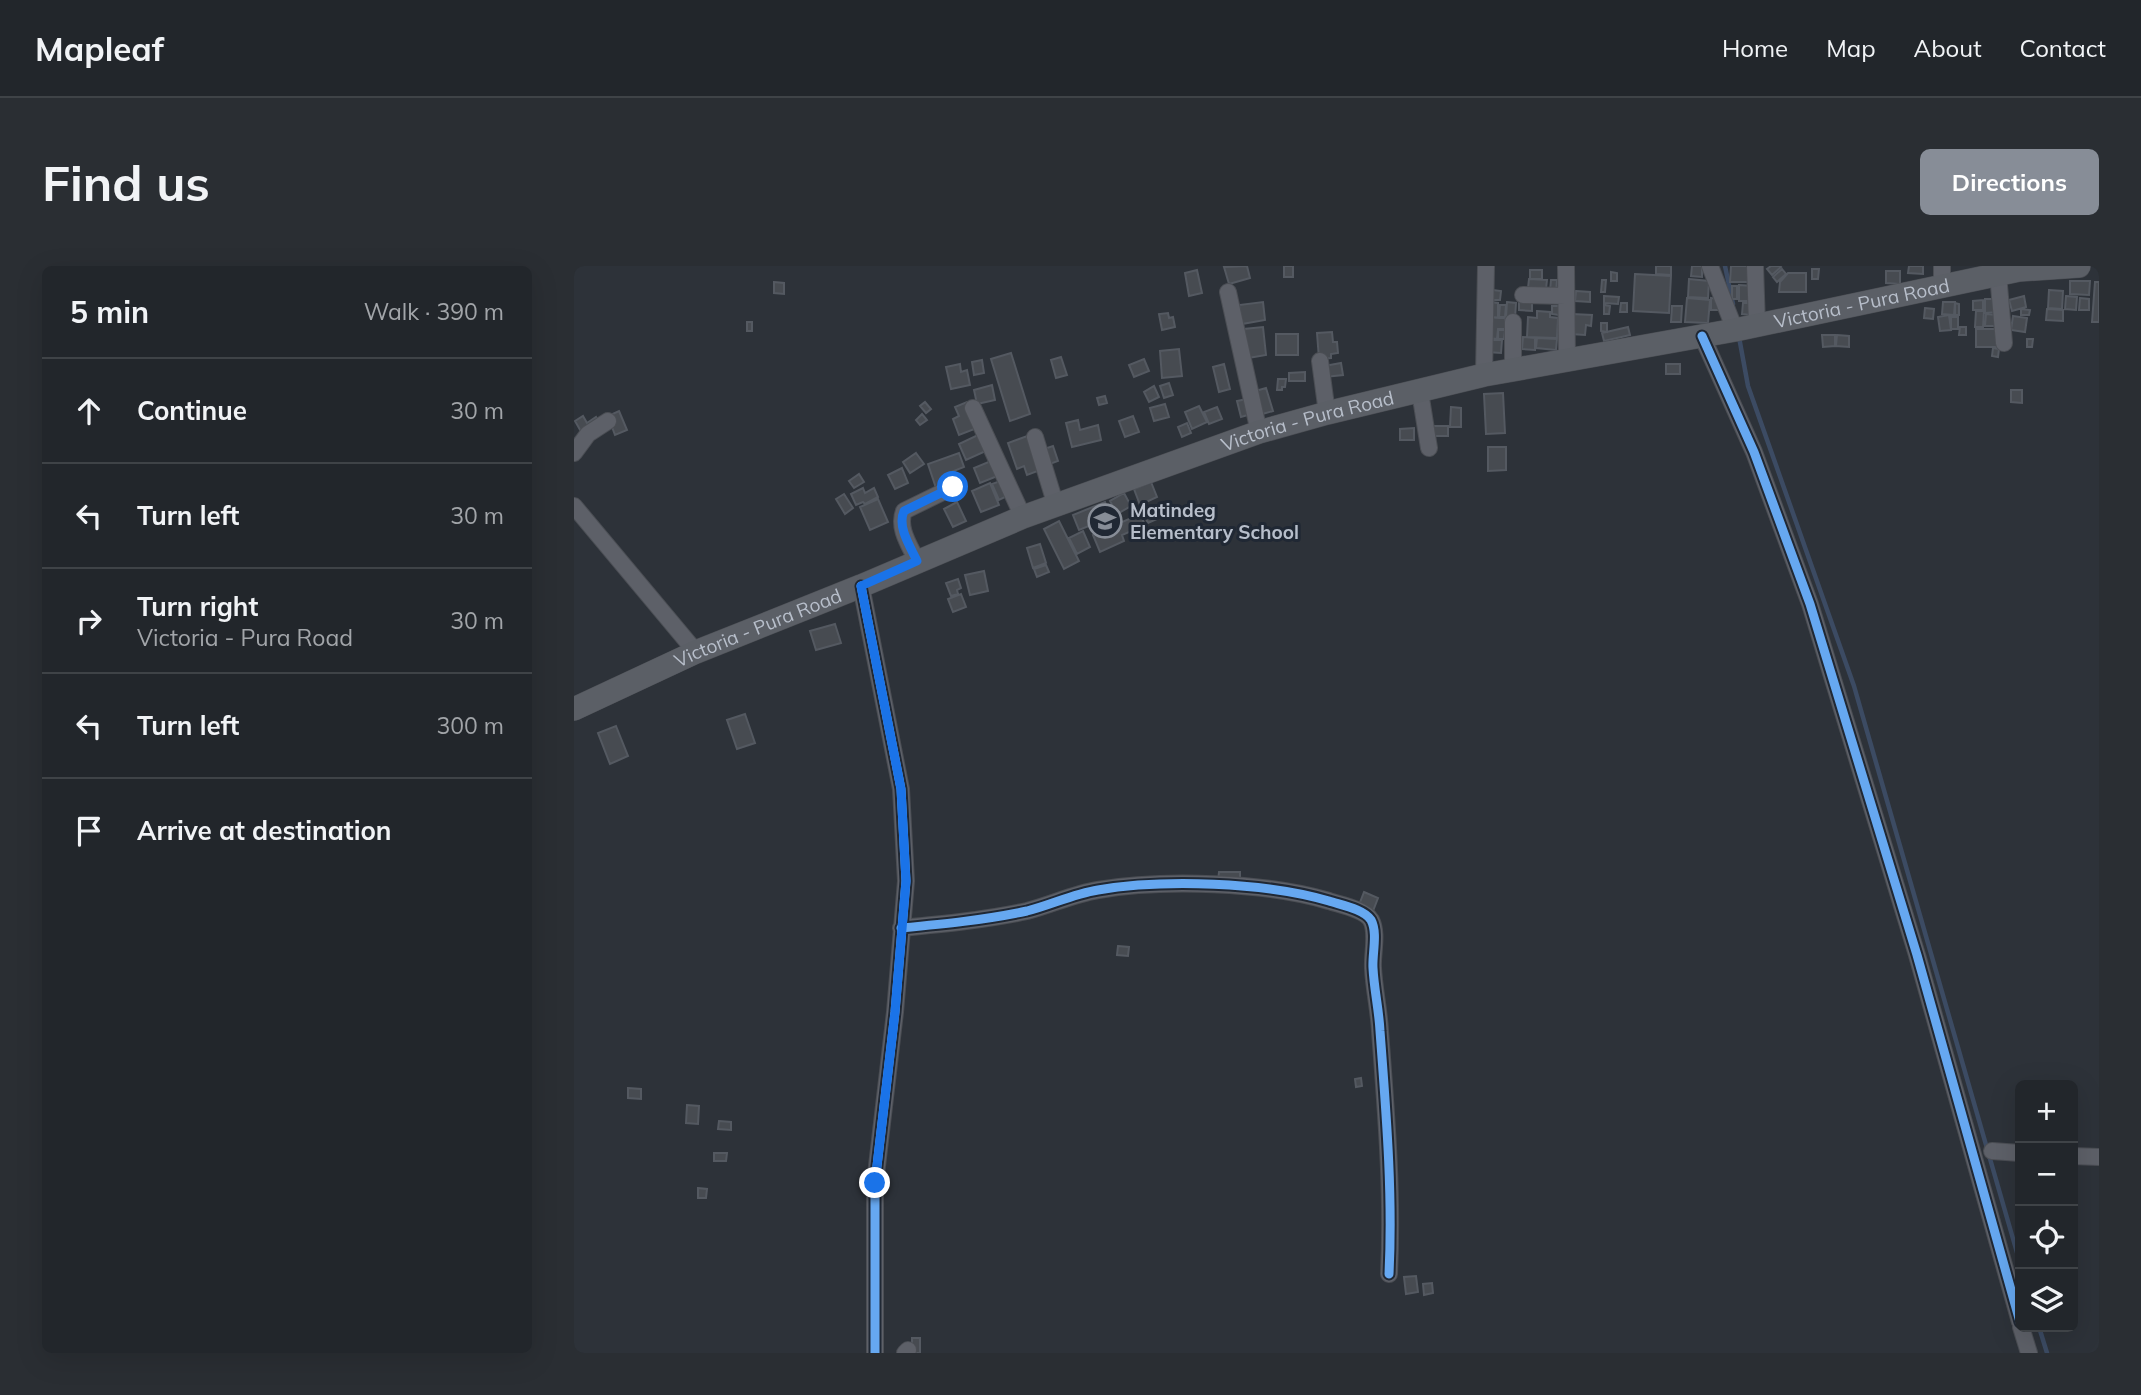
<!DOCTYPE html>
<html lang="en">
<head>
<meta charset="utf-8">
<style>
	body { margin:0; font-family:Mulish,sans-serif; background:#2a2e33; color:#f1f3f6 }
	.controls { position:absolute; right:21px; bottom:21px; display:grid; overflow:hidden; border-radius:10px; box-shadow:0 7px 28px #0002 }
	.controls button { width:63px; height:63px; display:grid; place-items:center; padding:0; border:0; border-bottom:2px solid #3f4347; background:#22262b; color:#f1f3f6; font:35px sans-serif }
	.stop { position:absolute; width:21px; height:21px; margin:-16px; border:5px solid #1a73e8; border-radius:50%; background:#fff }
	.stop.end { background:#1a73e8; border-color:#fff; box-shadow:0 2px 7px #0008 }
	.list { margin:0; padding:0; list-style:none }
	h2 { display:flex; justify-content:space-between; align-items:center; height:91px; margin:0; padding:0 28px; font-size:30px }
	h2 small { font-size:23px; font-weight:400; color:#a2a5a9 }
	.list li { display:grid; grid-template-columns:46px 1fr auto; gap:21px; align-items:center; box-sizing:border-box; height:105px; padding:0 28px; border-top:2px solid #3f4347 }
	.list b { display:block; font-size:26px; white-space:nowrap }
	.list p { margin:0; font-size:23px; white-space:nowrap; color:#a2a5a9 }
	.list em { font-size:23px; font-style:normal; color:#a2a5a9 }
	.icon { flex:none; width:38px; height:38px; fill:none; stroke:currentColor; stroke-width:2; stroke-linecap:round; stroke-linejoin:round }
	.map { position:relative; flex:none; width:1525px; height:1087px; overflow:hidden; border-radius:10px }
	header { display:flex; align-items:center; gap:42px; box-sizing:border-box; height:98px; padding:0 35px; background:#22262b; border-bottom:2px solid #3f4347 }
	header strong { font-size:33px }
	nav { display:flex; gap:38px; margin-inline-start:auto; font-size:24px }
	.intro { display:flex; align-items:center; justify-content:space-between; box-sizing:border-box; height:168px; padding:0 42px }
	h1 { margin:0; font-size:49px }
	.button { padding:18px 32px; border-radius:10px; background:#878d97; color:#fff; font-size:24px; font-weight:700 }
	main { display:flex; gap:42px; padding:0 42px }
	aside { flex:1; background:#22262b; border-radius:10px; box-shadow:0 7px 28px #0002 }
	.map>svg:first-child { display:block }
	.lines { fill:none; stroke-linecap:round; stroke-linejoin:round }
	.stream { stroke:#3c4b63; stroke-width:4.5 }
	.building { fill:#474b51; stroke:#545961; stroke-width:2 }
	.minor-casing { stroke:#4b4e54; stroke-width:18 }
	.secondary-casing { stroke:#4b4e54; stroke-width:24 }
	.minor { stroke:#5d6068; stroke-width:16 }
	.secondary { stroke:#5b5f66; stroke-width:23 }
	.cycleway-casing { stroke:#202834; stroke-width:13 }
	.cycleway { stroke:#66a8f1; stroke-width:9 }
	.route { stroke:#1a73e8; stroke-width:9 }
	.labels { text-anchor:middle; stroke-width:6; stroke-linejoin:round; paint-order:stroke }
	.street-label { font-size:19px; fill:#b7beca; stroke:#202834 }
	.poi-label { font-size:19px; font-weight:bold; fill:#b7beca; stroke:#202834; text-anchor:start }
</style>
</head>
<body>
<header>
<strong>Mapleaf</strong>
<nav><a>Home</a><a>Map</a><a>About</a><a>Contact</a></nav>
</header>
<div class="intro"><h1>Find us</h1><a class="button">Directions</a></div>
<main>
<aside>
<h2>5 min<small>Walk · 390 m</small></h2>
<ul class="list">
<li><svg class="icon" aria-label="ahead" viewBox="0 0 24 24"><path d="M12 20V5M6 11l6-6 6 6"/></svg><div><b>Continue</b></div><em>30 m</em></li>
<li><svg class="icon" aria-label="left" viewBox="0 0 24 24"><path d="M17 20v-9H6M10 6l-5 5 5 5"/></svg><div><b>Turn left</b></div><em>30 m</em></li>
<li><svg class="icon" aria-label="right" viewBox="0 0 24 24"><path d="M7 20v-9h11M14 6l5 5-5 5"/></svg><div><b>Turn right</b><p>Victoria - Pura Road</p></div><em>30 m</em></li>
<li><svg class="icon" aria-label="left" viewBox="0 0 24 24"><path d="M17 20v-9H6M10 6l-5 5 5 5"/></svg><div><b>Turn left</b></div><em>300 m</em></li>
<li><svg class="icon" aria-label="arrive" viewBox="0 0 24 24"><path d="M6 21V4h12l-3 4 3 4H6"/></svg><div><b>Arrive at destination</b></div></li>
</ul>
</aside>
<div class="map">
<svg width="1525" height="1087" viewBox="0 0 1525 1087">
	<rect width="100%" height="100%" fill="#2d3239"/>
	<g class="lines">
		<path class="stream" d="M1151,0L1159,38
			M1165,71L1174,120L1280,420L1446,997
			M1465,1061L1473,1087"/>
	</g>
	<path class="building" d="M673,0L676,12L655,18L650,1Z
		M710,0H719V11H710Z
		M1082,0H1097V9L1082,8Z
		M1118,0H1128V11L1117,10Z
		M1157,0H1179L1178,16H1156Z
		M1197,0H1206L1207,1L1198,9L1193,3Z
		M1335,0H1349V8L1334,7Z
		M1208,3L1212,8L1203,16L1199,11Z
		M1238,3H1245L1244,13H1238Z
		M623,4L628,27L615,30L611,7Z
		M956,4H968V13H956Z
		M1312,5H1326V18L1312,17Z
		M1037,6L1043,7V15H1037Z
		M1214,7H1232V26H1205L1206,16Z
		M1061,8L1097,10L1095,47L1059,45Z
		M955,13L973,14L972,23L954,22Z
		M1115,13L1135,15L1134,32L1114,31Z
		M977,14H983L982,26L976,25Z
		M1028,14H1032L1031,26H1027Z
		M1496,15H1516L1515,29L1496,28Z
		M200,16L210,17V28L200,27Z
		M1521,16H1525V56H1518Z
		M1165,19L1179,20L1178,35H1165Z
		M1158,20H1163V33H1158Z
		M919,24L927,25L926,34H919Z
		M1475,24L1489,25L1488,43L1474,42Z
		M1002,25L1016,26V36L1001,35Z
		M1030,30L1045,31L1044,38L1030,37Z
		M1450,30L1452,41L1438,45L1435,34Z
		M1492,30L1503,31L1502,44L1491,43Z
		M1113,32L1136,34L1134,57L1111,56Z
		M1137,32L1145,33L1144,44H1137Z
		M1506,32L1515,33V44H1505Z
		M945,33L958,34V45L945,44Z
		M1411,33H1424L1425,46L1411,47Z
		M1409,34V44H1399V35Z
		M689,36L691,54L668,58L665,39Z
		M916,36L924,37V52L915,51Z
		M933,36L942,37L941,52L932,51Z
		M1369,36H1381L1380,49L1368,48Z
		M1047,37H1053V46H1046Z
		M1169,37H1178L1177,49L1168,48Z
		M1381,37L1385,38V49H1381Z
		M926,39H932L931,51H925Z
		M1030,39L1036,40L1035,48H1030Z
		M978,40H985V49L978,48Z
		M1098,40H1108L1107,56H1097Z
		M1351,42L1360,43L1359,53L1350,52Z
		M1447,43L1456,44L1455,49H1447Z
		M1473,43L1489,44V55L1472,54Z
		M963,45L976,46V51L984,52L983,72L953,71L954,51L963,52Z
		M1402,45H1410L1409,61H1401Z
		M594,47L595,52L599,51L601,61L588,64L585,48Z
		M998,48L1018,49L1017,60L1012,59L1011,69L997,68Z
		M1412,48L1423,49V60H1411Z
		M1375,49L1377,64L1366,65L1364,51Z
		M1439,50L1453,52L1451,66L1437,64Z
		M916,51L931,52V63H924L923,73L915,72Z
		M1377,51H1384V63H1377Z
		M173,56H178V65H173Z
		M1027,57H1033V66L1027,65Z
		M689,61L692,89L674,92L670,63Z
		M1054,61L1056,69L1030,75L1028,67Z
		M1386,61H1392V69H1385Z
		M1402,63H1425L1426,81H1402Z
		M924,64H931L930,73H924Z
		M758,66L759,76H763L764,87L757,88V92L745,93L743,67Z
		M702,68H724V89H702Z
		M1248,69H1261V80L1249,81Z
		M1263,69L1275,70V81L1262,80Z
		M949,71L961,72V84L948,83Z
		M963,72L983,73L982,84L962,82Z
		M1453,73H1459L1458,81H1453Z
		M913,74H928L927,87L913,86Z
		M1419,82L1425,83L1424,91L1418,90Z
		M605,83L608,110L588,112L586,85Z
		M437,87L456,148L436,155L417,93Z
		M487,91L493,109L482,112L477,94Z
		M570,93L575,105L560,111L555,99Z
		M408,94L410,107L400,109L398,96Z
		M767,97L769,109L751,111L750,100Z
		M386,98L387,106L393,104L396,119L377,123L372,101Z
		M650,98L656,123L645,126L639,101Z
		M1092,98H1106V108H1092Z
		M731,106V115H715V107Z
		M704,113H712L711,121H708V124H703Z
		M595,117L599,129L590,132L586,120Z
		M418,119L421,134L403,138L400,124Z
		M580,120L585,131L575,136L570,126Z
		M692,122L699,145L685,149L678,126Z
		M1437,124H1448V137L1437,136Z
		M929,127L931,167L912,168L910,128Z
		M531,130L533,137L525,139L523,132Z
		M673,133L677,148L667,151L663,135Z
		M351,136L357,143L352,147L346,140Z
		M393,136L403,162L385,169L379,153L385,150L381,141Z
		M591,138L595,151L580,155L576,142Z
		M625,140L633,156L618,163L611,146Z
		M643,141L648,153L635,158L630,146Z
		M877,141L887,142V161H876Z
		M45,145L53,164L41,169L34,150Z
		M348,148L353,154L346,159L342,154Z
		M9,150L13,157L22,151L26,158L9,169L1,155Z
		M559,150L565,166L551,171L545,155Z
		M504,154L506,164L524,159L527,174L498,181L492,157Z
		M613,157L617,167L608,171L604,161Z
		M859,160H874V170H859Z
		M840,162V174H826V163Z
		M406,168L414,184L392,194L385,178Z
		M456,169L469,203L453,209L450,200L443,203L434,177Z
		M479,180L484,195L473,199L467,184Z
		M914,181H932V204L914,205Z
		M342,187L350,198L336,207L329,196Z
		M385,187L390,201L377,206L381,219L363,225L354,198Z
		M417,195L426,209L406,217L400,202Z
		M328,202L334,217L321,223L314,209Z
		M285,208L290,216L280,222L275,215Z
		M429,214L435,229L425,234L418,218Z
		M577,216L583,231L566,239L560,223Z
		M416,217L425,239L407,246L398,225Z
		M289,222L291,227L300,222L304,231L291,238L289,236L282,239L277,228Z
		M550,227L557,240L543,248L536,235Z
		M270,228L279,242L271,248L262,233Z
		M304,233L314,256L296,264L286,241Z
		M383,236L392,255L379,261L370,243Z
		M531,236L537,251L505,264L499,249Z
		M579,243L583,253L574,257L569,247Z
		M566,248L571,259L548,269L550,275L526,286L519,269Z
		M485,255L505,295L490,303L470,263Z
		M509,265L516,281L503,288L495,272Z
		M466,278L472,297L459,302L453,282Z
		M472,299L475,306L463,311L460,303Z
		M410,305L414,325L396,329L391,309Z
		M384,313L387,322L383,324L384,328L377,330L372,317Z
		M387,328L392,341L379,346L374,333Z
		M261,358L267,377L242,384L236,365Z
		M171,448L181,477L163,483L153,454Z
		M42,460L54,490L36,498L24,467Z
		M645,606H666V616L644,615Z
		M790,626L804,632L799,645L785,639Z
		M544,680L555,681L554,690L543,689Z
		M787,812L788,820L782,821L781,813Z
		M54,822L67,823V833L54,832Z
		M113,839L125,840L124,858L112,857Z
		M145,855L157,856V864L144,863Z
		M140,887H153L152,895H140Z
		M124,922L133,923L132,932H124Z
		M842,1010L844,1026L832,1028L830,1011Z
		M858,1017L859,1027L850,1029L849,1018Z
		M338,1072H346V1087H338Z"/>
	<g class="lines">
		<defs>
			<path id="minor" d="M992,0L993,94
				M1136,0L1161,64
				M1181,0L1183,59
				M1424,8L1430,77
				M1368,21V0
				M654,26L685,166
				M949,29L992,30
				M939,56V104
				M1128,70L1180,186L1236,338L1343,689L1446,1056
				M746,95L753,147
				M910,109L912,0
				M846,126L855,182
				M399,142L449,251
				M461,171L482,240
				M0,187L14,168L34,155
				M0,240L122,386
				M343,295C336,280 323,262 330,245L379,221
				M287,320L327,523L332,615L321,746L301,917V1087
				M327,662C369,658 411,654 453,645C477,639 499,628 524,624C589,613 691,616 755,635C767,639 790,643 797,654C804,667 798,688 799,702C800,723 805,744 806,765C812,845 819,927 815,1008
				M1418,885L1446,887
				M1499,890L1525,891
				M1447,1061L1455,1087
				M331,1087L334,1084"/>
			<g id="secondary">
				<path id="s1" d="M0,443L122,386L287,320L449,251L685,166L753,147L910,109L1161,64L1445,4L1505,0"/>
			</g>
		</defs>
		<use href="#minor" class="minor-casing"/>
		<use href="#secondary" class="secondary-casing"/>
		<use href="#minor" class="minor"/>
		<use href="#secondary" class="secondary"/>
		<defs>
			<path id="cycleway" d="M1128,70L1180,186L1236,338L1343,689L1446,1056
				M287,320L327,523L332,615L321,746L301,917V1087
				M327,662C369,658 411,654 453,645C477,639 499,628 524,624C589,613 691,616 755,635C767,639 790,643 797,654C804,667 798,688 799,702C800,723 805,744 806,765C812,845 819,927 815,1008"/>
		</defs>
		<use href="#cycleway" class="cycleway-casing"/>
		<use href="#cycleway" class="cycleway"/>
	</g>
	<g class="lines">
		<path class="route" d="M301,917L321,746L332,615L327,523L287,320L343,295C336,280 323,261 330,245L379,221"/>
	</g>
	<defs>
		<symbol id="school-ring" viewBox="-11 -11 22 22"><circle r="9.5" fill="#202834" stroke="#878d97" stroke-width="1.5"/><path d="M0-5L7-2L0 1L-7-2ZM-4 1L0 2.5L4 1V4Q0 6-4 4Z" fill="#878d97"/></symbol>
	</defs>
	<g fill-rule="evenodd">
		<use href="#school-ring" x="512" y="236" width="38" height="38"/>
	</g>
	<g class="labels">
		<g class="street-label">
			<text dy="7" stroke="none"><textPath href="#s1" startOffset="1356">Victoria - Pura Road</textPath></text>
			<text dy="7" stroke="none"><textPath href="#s1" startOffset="789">Victoria - Pura Road</textPath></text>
			<text dy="7" stroke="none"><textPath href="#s1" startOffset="201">Victoria - Pura Road</textPath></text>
		</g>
		<g class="poi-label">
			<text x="556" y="251">Matindeg<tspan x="556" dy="22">Elementary School</tspan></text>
		</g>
	</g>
</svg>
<div class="controls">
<button>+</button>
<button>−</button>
<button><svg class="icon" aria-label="locate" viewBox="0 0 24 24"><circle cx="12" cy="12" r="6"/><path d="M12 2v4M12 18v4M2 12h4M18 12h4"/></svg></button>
<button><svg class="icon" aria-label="layers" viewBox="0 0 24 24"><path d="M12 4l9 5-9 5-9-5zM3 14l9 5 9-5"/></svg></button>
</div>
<div class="stop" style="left:379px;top:221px"></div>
<div class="stop end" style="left:301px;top:917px"></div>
</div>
</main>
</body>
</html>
